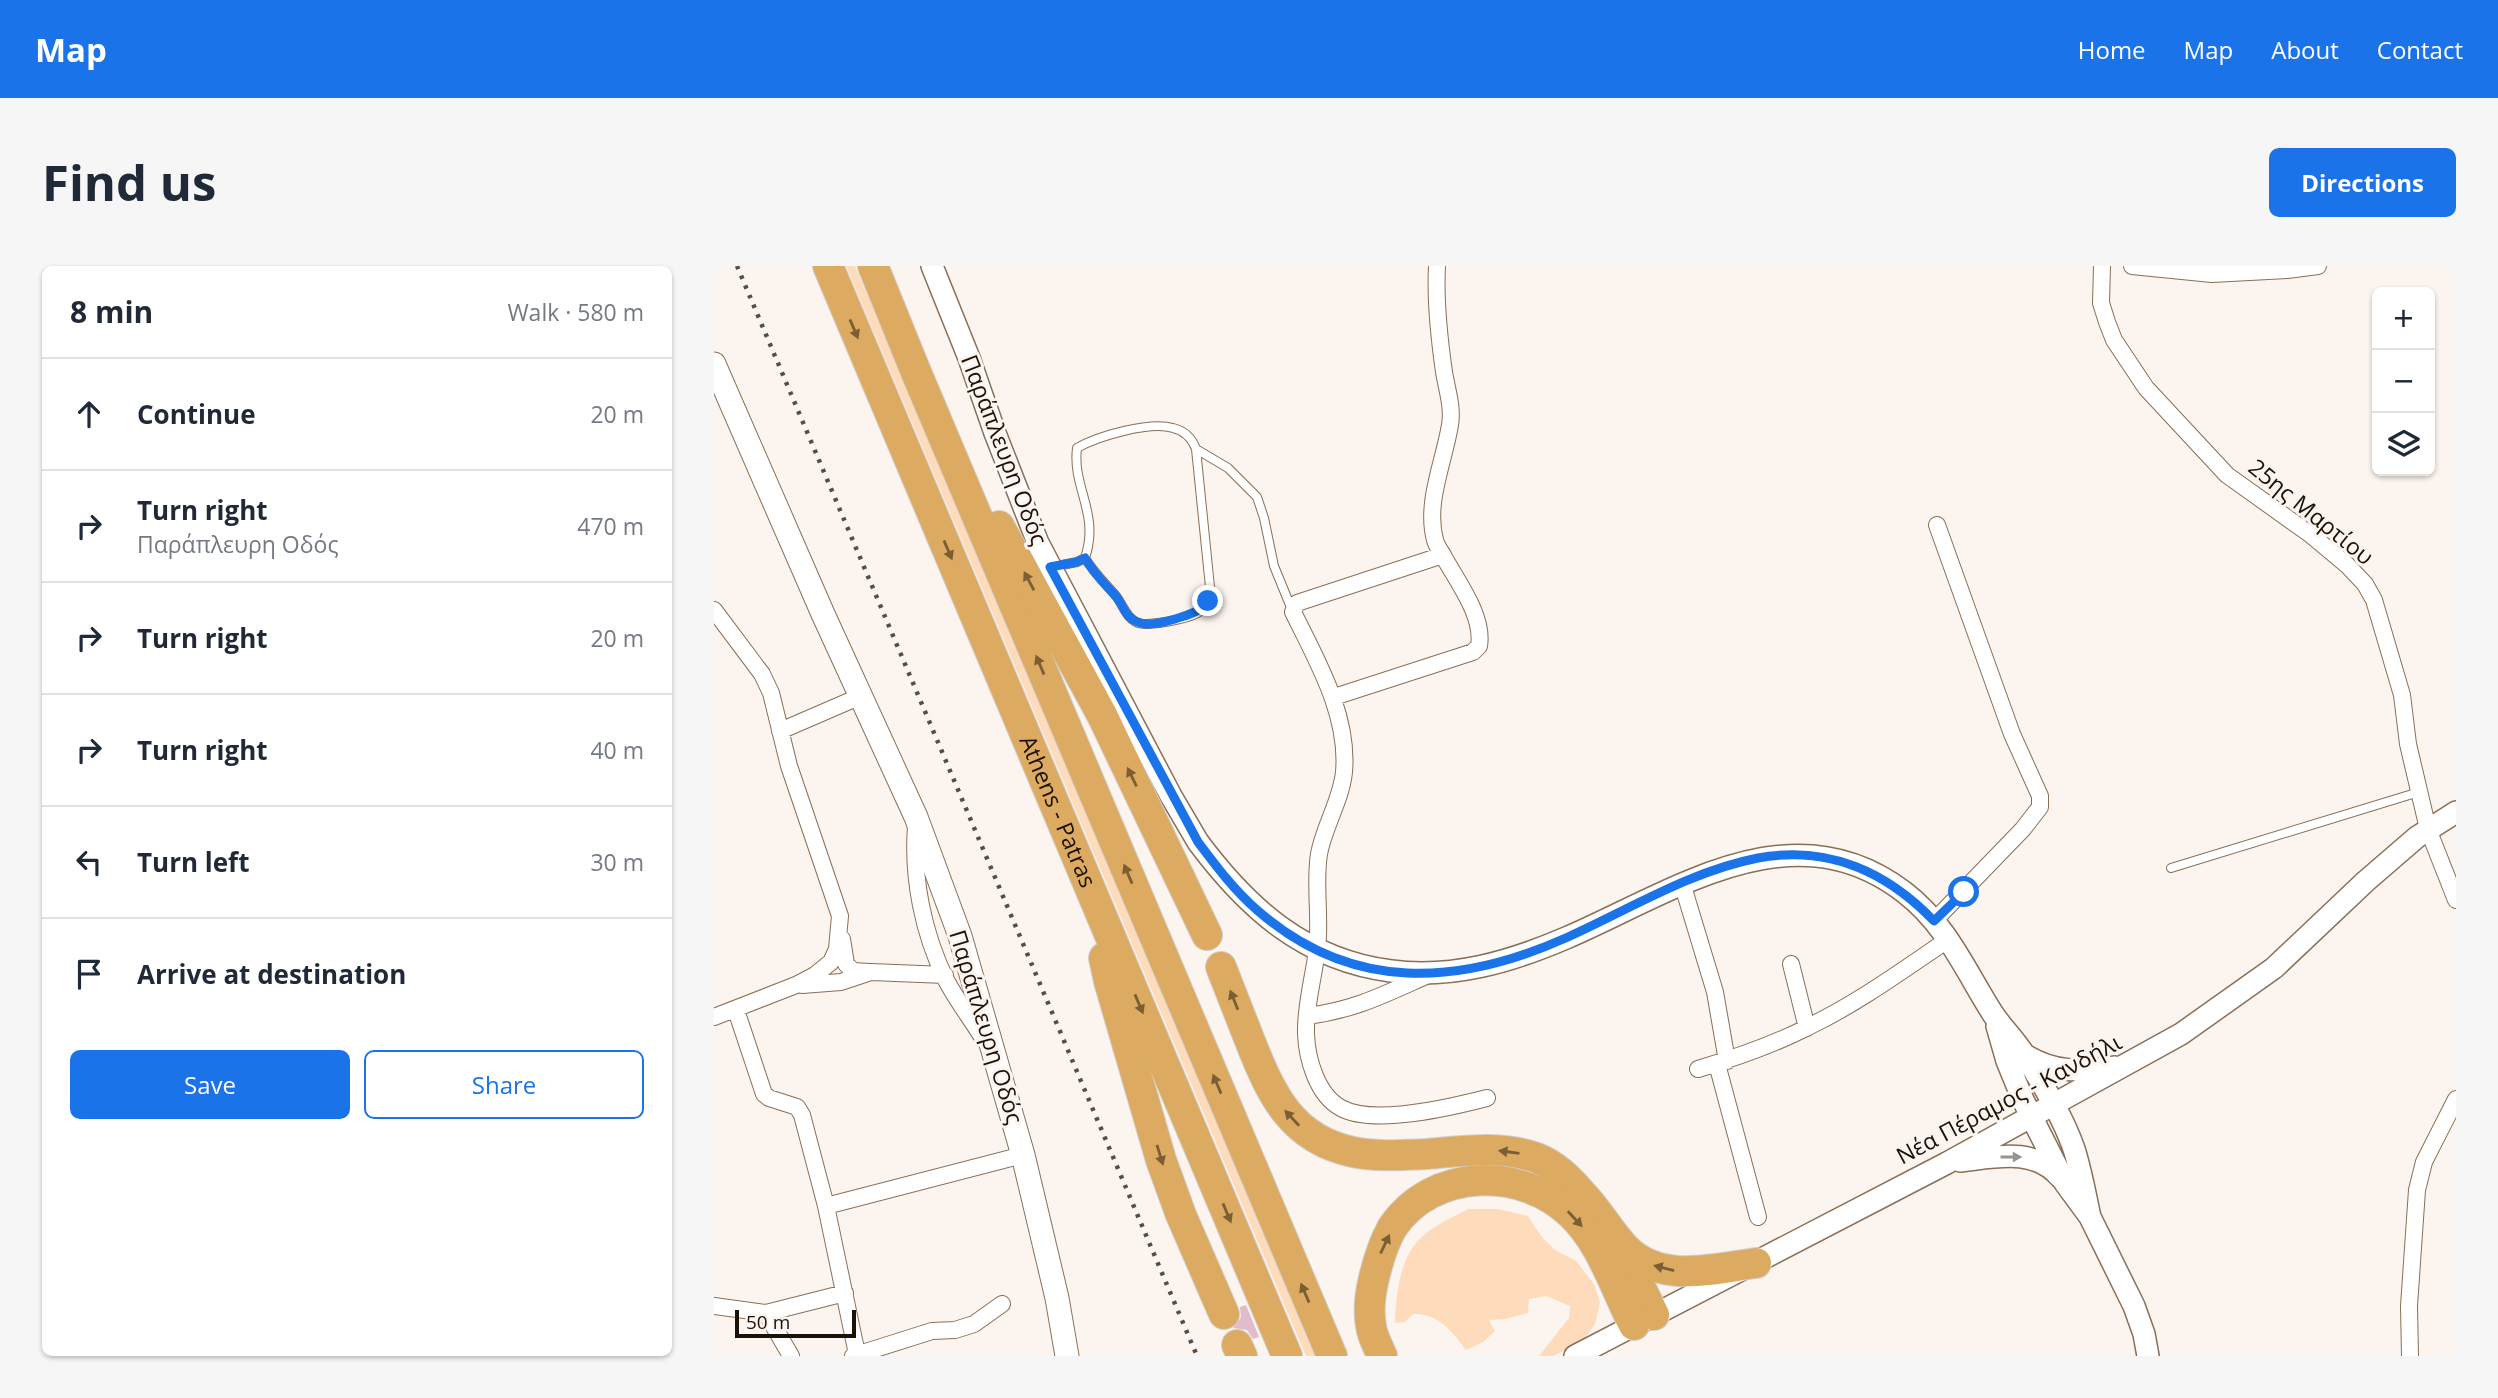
<!DOCTYPE html>
<html lang="en">
<head>
<meta charset="utf-8">
<style>
	body { margin:0; font-family:"Open Sans",sans-serif; background:#f6f6f7; color:#1f2937 }
	.controls { position:absolute; right:21px; top:21px; display:grid; overflow:hidden; border-radius:10px; box-shadow:0 2px 5px #0004 }
	.controls button { width:63px; height:63px; display:grid; place-items:center; padding:0; border:0; border-bottom:2px solid #e0e1e3; background:#fff; color:#1f2937; font:35px sans-serif }
	.scale { position:absolute; left:21px; bottom:18px; width:121px; box-sizing:border-box; padding-left:7px; border:4px solid #1b1107; border-top:0; font-size:19px; line-height:24px; white-space:nowrap; color:#1b1107; -webkit-text-stroke:5px #fbf4ef; paint-order:stroke }
	.stop { position:absolute; width:21px; height:21px; margin:-16px; border:5px solid #1a73e8; border-radius:50%; background:#fff }
	.stop.end { background:#1a73e8; border-color:#fff; box-shadow:0 2px 7px #0008 }
	.list { margin:0; padding:0; list-style:none }
	h2 { display:flex; justify-content:space-between; align-items:center; height:91px; margin:0; padding:0 28px; font-size:30px }
	h2 small { font-size:23px; font-weight:400; color:#747a83 }
	.list li { display:grid; grid-template-columns:46px 1fr auto; gap:21px; align-items:center; box-sizing:border-box; height:112px; padding:0 28px; border-top:2px solid #e0e1e3 }
	.list b { display:block; font-size:26px; white-space:nowrap }
	.list p { margin:0; font-size:23px; white-space:nowrap; color:#747a83 }
	.list em { font-size:23px; font-style:normal; color:#747a83 }
	.actions { display:flex; gap:14px; padding:21px 28px }
	.actions a { flex:1; padding:16px 0; border:2px solid #1a73e8; border-radius:10px; text-align:center; font-size:24px; color:#1a73e8 }
	.actions .main { background:#1a73e8; color:#fff }
	.icon { flex:none; width:38px; height:38px; fill:none; stroke:currentColor; stroke-width:2; stroke-linecap:round; stroke-linejoin:round }
	.map { position:relative; flex:none; width:1742px; height:1090px; overflow:hidden; border-radius:10px }
	header { display:flex; align-items:center; gap:42px; box-sizing:border-box; height:98px; padding:0 35px; background:#1a73e8; color:#fff }
	header strong { font-size:33px }
	nav { display:flex; gap:38px; margin-inline-start:auto; font-size:24px }
	.intro { display:flex; align-items:center; justify-content:space-between; box-sizing:border-box; height:168px; padding:0 42px }
	h1 { margin:0; font-size:49px }
	.button { padding:18px 32px; border-radius:10px; background:#1a73e8; color:#fff; font-size:24px; font-weight:700 }
	main { display:flex; gap:42px; padding:0 42px }
	aside { flex:1; background:#fff; border-radius:10px; box-shadow:0 2px 5px #0004 }
	.map>svg:first-child { display:block }
	.green { fill:#fedbbb }
	.building { fill:#e2bbcc }
	.lines { fill:none; stroke-linecap:round; stroke-linejoin:round }
	.service-casing { stroke:#8a6f56; stroke-width:10 }
	.minor-casing { stroke:#8a6f56; stroke-width:18 }
	.tertiary-casing { stroke:#8a6f56; stroke-width:24 }
	.secondary-casing { stroke:#8a6f56; stroke-width:25 }
	.motorway-casing { stroke:#d1cfcd; stroke-width:32 }
	.service { stroke:#fff; stroke-width:8 }
	.minor { stroke:#fff; stroke-width:16 }
	.tertiary { stroke:#fff; stroke-width:21 }
	.secondary { stroke:#fff; stroke-width:23 }
	.motorway { stroke:#dcaa60; stroke-width:30 }
	.rail { stroke:#564d45; stroke-width:4.5; stroke-dasharray:3.5 7; stroke-linecap:butt }
	.oneway { fill:#7c5e34 }
	.oneway2 { fill:#98948f }
	.route { stroke:#1a73e8; stroke-width:9 }
	.labels { text-anchor:middle; stroke-width:6; stroke-linejoin:round; paint-order:stroke }
	.street-label { font-size:23px; fill:#1b1107; stroke:#fbf4ef }
</style>
</head>
<body>
<header>
<strong>Map</strong>
<nav><a>Home</a><a>Map</a><a>About</a><a>Contact</a></nav>
</header>
<div class="intro"><h1>Find us</h1><a class="button">Directions</a></div>
<main>
<aside>
<h2>8 min<small>Walk · 580 m</small></h2>
<ul class="list">
<li><svg class="icon" aria-label="ahead" viewBox="0 0 24 24"><path d="M12 20V5M6 11l6-6 6 6"/></svg><div><b>Continue</b></div><em>20 m</em></li>
<li><svg class="icon" aria-label="right" viewBox="0 0 24 24"><path d="M7 20v-9h11M14 6l5 5-5 5"/></svg><div><b>Turn right</b><p>Παράπλευρη Οδός</p></div><em>470 m</em></li>
<li><svg class="icon" aria-label="right" viewBox="0 0 24 24"><path d="M7 20v-9h11M14 6l5 5-5 5"/></svg><div><b>Turn right</b></div><em>20 m</em></li>
<li><svg class="icon" aria-label="right" viewBox="0 0 24 24"><path d="M7 20v-9h11M14 6l5 5-5 5"/></svg><div><b>Turn right</b></div><em>40 m</em></li>
<li><svg class="icon" aria-label="left" viewBox="0 0 24 24"><path d="M17 20v-9H6M10 6l-5 5 5 5"/></svg><div><b>Turn left</b></div><em>30 m</em></li>
<li><svg class="icon" aria-label="arrive" viewBox="0 0 24 24"><path d="M6 21V4h12l-3 4 3 4H6"/></svg><div><b>Arrive at destination</b></div></li>
</ul>
<div class="actions"><a class="main">Save</a><a>Share</a></div>
</aside>
<div class="map">
<svg width="1742" height="1090" viewBox="0 0 1742 1090">
	<rect width="100%" height="100%" fill="#fbf4ef"/>
	<path class="green" d="M132,0H141L601,1090H592Z
		M754,943H783L814,950L827,970L841,984L862,995L880,1018L886,1036L881,1058L868,1076L839,1090H825L855,1052L856,1040L832,1030L815,1033L814,1047L791,1053L775,1054L781,1065L769,1076L752,1084C738,1065 724,1047 699,1048L691,1056L681,1057C682,1028 686,988 710,969C723,958 739,951 754,943Z"/>
	<path class="building" d="M532,1039L545,1071L539,1073L533,1064L519,1062L527,1051L526,1041Z"/>
	<g class="lines">
		<defs>
			<path id="service" d="M482,183L514,202L543,231L550,252L560,300L578,344
				M338,301L363,296L371,292C386,247 358,222 363,182C384,170 436,155 459,162C471,165 478,172 482,183L496,321C495,330 493,340 485,346C477,352 432,362 422,356C412,351 409,339 402,330C391,317 380,307 371,292
				M1457,602L1705,526"/>
			<path id="minor" d="M1388,0L1387,37L1393,56L1400,74L1432,122L1513,209L1597,269L1633,299L1651,318L1660,334L1688,429L1694,478L1714,563L1742,634
				M1418,0L1498,8L1573,4L1604,0
				M729,289L583,337L579,346C603,395 635,449 630,506C627,535 610,560 605,588C600,619 607,651 603,683C600,711 591,739 592,768C593,793 603,829 627,842C660,860 738,841 773,832
				M0,344L48,408L57,427L75,500L126,650L123,683L117,696L101,709L82,719L0,751
				M620,431L759,386L765,380C770,351 745,318 731,293C728,286 723,282 721,274C711,237 730,196 736,159C739,141 733,124 730,106C725,71 721,36 723,0
				M66,465L147,430
				M202,560C198,612 209,667 232,714C243,735 258,754 270,774
				M968,617L1001,726L1013,795
				M1220,655L1309,563L1326,541V530L1298,468L1223,259
				M128,673L132,698L139,705L155,706
				M1077,698L1093,762
				M88,719L127,716L157,706L231,709
				M22,744L50,828L55,832L83,841L88,849L112,940L143,1088
				M593,750C641,744 671,728 714,709
				M1003,798L1044,951
				M984,803C1021,792 1059,779 1094,761C1144,737 1189,704 1235,673
				M112,940L309,889
				M0,1040L52,1047L131,1027
				M52,1047L77,1090
				M139,1090L218,1065L241,1064L260,1058L288,1038
				M1696,1090L1695,1040L1703,924L1710,896L1742,833"/>
			<path id="tertiary" d="M218,0L255,92L281,167L324,277L457,530L484,576C534,643 591,694 677,705C738,713 796,696 852,672C959,626 1078,540 1190,626C1233,659 1251,704 1279,748C1289,763 1302,775 1311,790C1329,818 1349,851 1360,883C1367,905 1371,928 1376,951
				M1283,760L1293,795L1309,834L1351,917L1376,951L1420,1040L1430,1068L1434,1090
				M1311,789C1342,808 1366,805 1401,801
				M1246,895C1282,891 1320,881 1346,911
				M861,1090L1233,897L1467,768L1560,702L1652,615L1703,571L1742,546"/>
			<path id="secondary" d="M0,98L109,348L202,551L246,670L309,889L343,1032L353,1090"/>
			<g id="motorway">
				<path id="s1" d="M114,0L573,1090"/>
				<path d="M159,0L202,106L618,1090"/>
				<path d="M285,260L388,449L493,669"/>
				<path d="M390,692L395,715L447,894L467,949L510,1048"/>
				<path d="M507,701C517,726 526,750 536,775C557,828 577,873 639,886C663,891 688,889 713,888C749,885 788,879 823,892C841,899 855,913 868,928C884,944 895,965 911,982C946,1018 998,1003 1042,997"/>
				<path d="M906,980L940,1049"/>
				<path d="M523,1079L528,1090"/>
				<path d="M668,1090C664,1080 658,1070 657,1060C654,1044 656,1028 660,1012C664,995 669,978 678,962C718,902 807,900 857,948C888,977 901,1023 920,1059"/>
			</g>
		</defs>
		<use href="#service" class="service-casing"/>
		<use href="#minor" class="minor-casing"/>
		<use href="#tertiary" class="tertiary-casing"/>
		<use href="#secondary" class="secondary-casing"/>
		<use href="#motorway" class="motorway-casing"/>
		<use href="#service" class="service"/>
		<use href="#minor" class="minor"/>
		<use href="#tertiary" class="tertiary"/>
		<use href="#secondary" class="secondary"/>
		<use href="#motorway" class="motorway"/>
		<path class="rail" d="M23,0L483,1090"/>
	</g>
	<defs><path id="oneway-solid" d="M-6-.8H1V-3.2L6.5 0L1 3.2V.8H-6Z" transform="scale(1.75)"/></defs>
	<g class="oneway">
		<use href="#oneway-solid" transform="translate(140 63) rotate(67)"/>
		<use href="#oneway-solid" transform="translate(234 284) rotate(67)"/>
		<use href="#oneway-solid" transform="translate(315 315) rotate(-118)"/>
		<use href="#oneway-solid" transform="translate(326 399) rotate(-113)"/>
		<use href="#oneway-solid" transform="translate(418 511) rotate(-116)"/>
		<use href="#oneway-solid" transform="translate(414 608) rotate(-113)"/>
		<use href="#oneway-solid" transform="translate(520 734) rotate(-112)"/>
		<use href="#oneway-solid" transform="translate(425 738) rotate(67)"/>
		<use href="#oneway-solid" transform="translate(503 818) rotate(-113)"/>
		<use href="#oneway-solid" transform="translate(578 852) rotate(-133)"/>
		<use href="#oneway-solid" transform="translate(795 886) rotate(-172)"/>
		<use href="#oneway-solid" transform="translate(446 889) rotate(73)"/>
		<use href="#oneway-solid" transform="translate(513 947) rotate(67)"/>
		<use href="#oneway-solid" transform="translate(861 953) rotate(47)"/>
		<use href="#oneway-solid" transform="translate(671 978) rotate(-65)"/>
		<use href="#oneway-solid" transform="translate(950 1002) rotate(-166)"/>
		<use href="#oneway-solid" transform="translate(591 1027) rotate(-113)"/>
	</g>
	<use class="oneway2" href="#oneway-solid" transform="translate(1297 891)"/>
	<g class="lines">
		<path class="route" d="M494,335C484,347 476,348 461,353C444,358 422,364 411,345C407,339 405,332 399,327C388,315 379,306 371,292L363,296L336,301L484,576C502,600 520,624 543,644C638,727 745,720 854,671C916,643 977,605 1044,592C1114,579 1173,606 1220,655L1250,626"/>
	</g>
	<g class="labels">
		<g class="street-label">
			<text transform="translate(290 184) rotate(69)" y="8">Παράπλευρη Οδός</text>
			<text transform="translate(1597 246) rotate(39)" y="8">25ης Μαρτίου</text>
			<text dy="8" stroke="none"><textPath href="#s1" startOffset="592">Athens - Patras</textPath></text>
			<text transform="translate(272 761) rotate(73)" y="8">Παράπλευρη Οδός</text>
			<text transform="translate(1295 833) rotate(-28)" y="8">Νέα Πέραμος - Κανδήλι</text>
		</g>
	</g>
</svg>
<div class="controls">
<button>+</button>
<button>−</button>
<button><svg class="icon" aria-label="layers" viewBox="0 0 24 24"><path d="M12 4l9 5-9 5-9-5zM3 14l9 5 9-5"/></svg></button>
</div>
<div class="scale">50 m</div>
<div class="stop" style="left:1250px;top:626px"></div>
<div class="stop end" style="left:494px;top:335px"></div>
</div>
</main>
</body>
</html>
